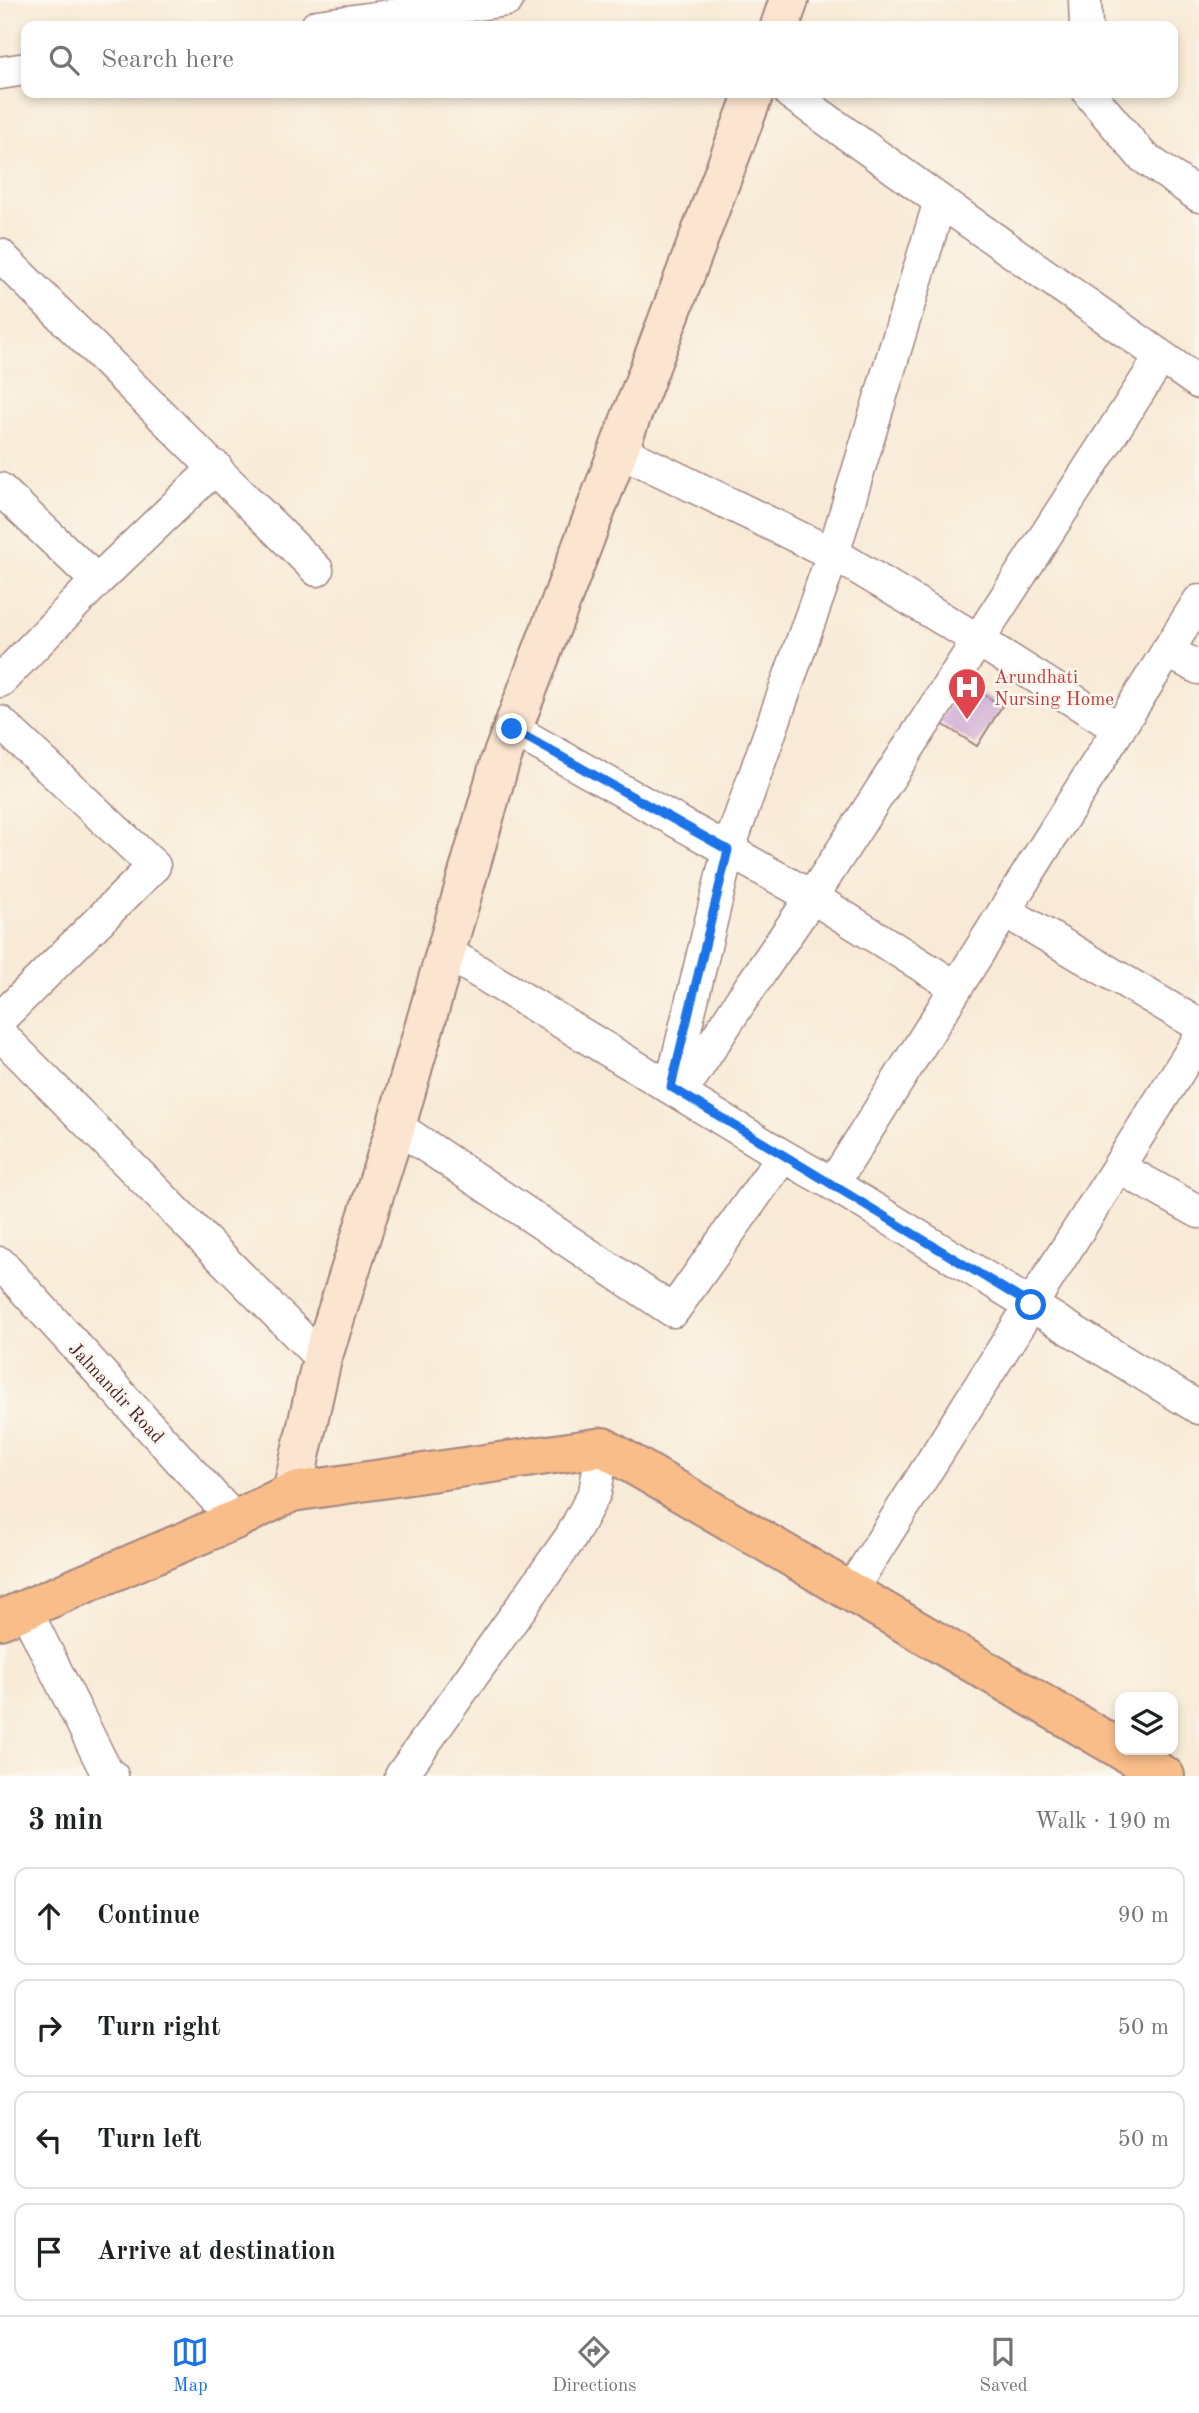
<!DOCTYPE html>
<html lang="en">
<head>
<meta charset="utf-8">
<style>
	body { margin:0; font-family:"Old Standard TT",serif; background:#f2f2f2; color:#202124 }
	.controls { position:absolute; right:21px; bottom:21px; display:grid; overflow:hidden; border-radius:14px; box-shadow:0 4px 10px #0003 }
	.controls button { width:63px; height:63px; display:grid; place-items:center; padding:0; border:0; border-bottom:2px solid #e0e0e0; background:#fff; color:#202124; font:35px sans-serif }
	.stop { position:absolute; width:21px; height:21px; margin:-16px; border:5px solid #1a73e8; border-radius:50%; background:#fff }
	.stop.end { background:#1a73e8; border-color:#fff; box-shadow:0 2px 7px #0008 }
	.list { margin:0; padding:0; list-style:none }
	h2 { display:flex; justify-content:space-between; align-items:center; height:91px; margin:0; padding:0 28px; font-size:30px }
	h2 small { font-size:23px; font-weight:400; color:#757577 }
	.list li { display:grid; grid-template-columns:46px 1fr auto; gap:21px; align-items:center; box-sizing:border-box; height:98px; margin:0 14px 14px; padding:0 14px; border:2px solid #e0e0e0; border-radius:14px }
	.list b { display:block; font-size:26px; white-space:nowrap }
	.list em { font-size:23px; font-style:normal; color:#757577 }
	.icon { flex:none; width:38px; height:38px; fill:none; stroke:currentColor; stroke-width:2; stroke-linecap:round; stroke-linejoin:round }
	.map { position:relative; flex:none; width:1199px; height:1776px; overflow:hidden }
	.search { position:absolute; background:#fff; box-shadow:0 4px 10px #0003; left:21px; right:21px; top:21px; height:77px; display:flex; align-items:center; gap:18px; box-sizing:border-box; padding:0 24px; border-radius:14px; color:#757577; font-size:26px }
	.sheet { height:539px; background:#fff }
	nav { display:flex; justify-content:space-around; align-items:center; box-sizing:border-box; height:98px; border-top:2px solid #e0e0e0; background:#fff; font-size:19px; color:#757577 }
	nav a { display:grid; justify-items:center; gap:4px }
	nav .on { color:#1a73e8 }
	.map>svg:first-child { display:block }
	.building { fill:#cea8d4 }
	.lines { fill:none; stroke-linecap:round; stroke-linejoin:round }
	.street-casing { stroke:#a18480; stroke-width:35 }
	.secondary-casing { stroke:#a18480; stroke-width:42 }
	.primary-casing { stroke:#a18480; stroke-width:42 }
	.street { stroke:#fff; stroke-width:32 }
	.secondary { stroke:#fce5d0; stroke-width:38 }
	.primary { stroke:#f8bd89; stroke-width:38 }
	.route { stroke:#1a73e8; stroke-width:9 }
	.labels { text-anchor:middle; stroke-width:5; stroke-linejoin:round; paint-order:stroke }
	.health-label { font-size:19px; fill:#be3a42; stroke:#fbf7ec; text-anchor:start }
	.street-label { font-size:19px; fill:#4a1f2b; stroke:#fbf7ec }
</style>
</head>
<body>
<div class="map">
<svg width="1199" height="1776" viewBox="0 0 1199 1776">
	<rect width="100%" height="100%" fill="#fbf7ec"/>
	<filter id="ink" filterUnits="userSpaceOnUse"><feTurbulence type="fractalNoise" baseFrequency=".0143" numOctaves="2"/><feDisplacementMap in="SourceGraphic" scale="14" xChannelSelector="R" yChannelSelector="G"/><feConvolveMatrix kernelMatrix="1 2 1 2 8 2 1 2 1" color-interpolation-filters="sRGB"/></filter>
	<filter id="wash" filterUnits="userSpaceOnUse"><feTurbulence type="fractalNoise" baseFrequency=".00686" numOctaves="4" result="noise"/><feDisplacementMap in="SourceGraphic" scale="28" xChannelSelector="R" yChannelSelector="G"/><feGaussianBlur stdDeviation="1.57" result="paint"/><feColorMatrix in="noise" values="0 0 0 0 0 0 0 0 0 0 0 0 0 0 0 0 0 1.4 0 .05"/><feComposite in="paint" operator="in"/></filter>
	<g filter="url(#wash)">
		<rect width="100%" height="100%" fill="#f8ead6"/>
		<g id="blocks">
			<path class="building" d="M964,682L1002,706L977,746L939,722Z"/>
		</g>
	</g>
	<g filter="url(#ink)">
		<use href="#blocks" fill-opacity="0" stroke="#a18480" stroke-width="2"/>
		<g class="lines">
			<defs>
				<path id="street" d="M1085,0L1086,26
					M317,26L507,0
					M0,73L26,69
					M790,93L940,201L1199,383
					M1089,93L1142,156L1199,196
					M0,255L317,570
					M619,450L841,558L978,640L1119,729
					M0,489L97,581
					M1167,651L1199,668
					M0,681L97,581L216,467
					M0,722L154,866L0,1019
					M512,729L812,897L956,987
					M1005,911L1199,1025
					M446,952L783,1156L833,1184L1199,1408
					M0,1034L322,1359
					M671,1087L728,851L833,554L940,201
					M681,1093L742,999L812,897L1161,357
					M396,1126L673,1311L783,1156
					M1118,1167L1199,1212
					M833,1184L1199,601
					M0,1263L235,1520
					M851,1590L1199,1039
					M25,1609L107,1773L112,1776
					M401,1776L571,1537L595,1492L603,1447"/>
				<path id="secondary" d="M780,26L789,0
					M292,1492L322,1359L396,1126L500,762L754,93"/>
				<path id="primary" d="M0,1620L235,1520L292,1492L603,1447L1120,1749
					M1121,1750L1165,1776"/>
			</defs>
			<use href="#street" class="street-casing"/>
			<use href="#secondary" class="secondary-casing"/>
			<use href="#primary" class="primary-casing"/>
			<use href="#street" class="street"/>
			<use href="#secondary" class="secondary"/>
			<use href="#primary" class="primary"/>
		</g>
	</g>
	<g class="lines" filter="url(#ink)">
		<path class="route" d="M512,729L728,850L671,1087L1031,1305"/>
	</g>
	<defs>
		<symbol id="hospital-pin" viewBox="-11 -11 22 30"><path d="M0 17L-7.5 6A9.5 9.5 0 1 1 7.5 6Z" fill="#e0444e" stroke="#fbf7ec"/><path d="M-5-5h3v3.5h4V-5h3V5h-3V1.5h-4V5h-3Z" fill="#fff"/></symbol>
	</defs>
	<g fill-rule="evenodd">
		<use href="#hospital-pin" x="945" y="665" width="44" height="60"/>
	</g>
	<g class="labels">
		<g class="health-label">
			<text x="994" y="683">Arundhati<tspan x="994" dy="22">Nursing Home</tspan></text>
		</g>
		<g class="street-label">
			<text transform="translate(117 1392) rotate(47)" y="7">Jalmandir Road</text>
		</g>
	</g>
</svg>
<div class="controls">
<button><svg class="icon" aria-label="layers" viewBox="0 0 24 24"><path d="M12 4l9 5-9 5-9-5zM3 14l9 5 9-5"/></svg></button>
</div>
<div class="stop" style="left:1031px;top:1305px"></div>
<div class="stop end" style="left:512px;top:729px"></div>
<div class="search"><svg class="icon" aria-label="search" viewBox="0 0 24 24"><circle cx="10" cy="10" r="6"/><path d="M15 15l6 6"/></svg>Search here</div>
</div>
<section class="sheet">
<h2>3 min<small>Walk · 190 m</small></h2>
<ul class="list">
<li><svg class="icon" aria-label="ahead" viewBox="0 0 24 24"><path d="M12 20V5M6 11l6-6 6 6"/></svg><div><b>Continue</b></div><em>90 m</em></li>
<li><svg class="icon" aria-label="right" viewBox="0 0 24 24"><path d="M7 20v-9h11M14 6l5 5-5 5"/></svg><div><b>Turn right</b></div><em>50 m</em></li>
<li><svg class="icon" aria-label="left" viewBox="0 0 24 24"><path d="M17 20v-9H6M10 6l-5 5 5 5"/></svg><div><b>Turn left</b></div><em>50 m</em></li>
<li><svg class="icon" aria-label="arrive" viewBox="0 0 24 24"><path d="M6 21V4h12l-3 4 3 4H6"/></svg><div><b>Arrive at destination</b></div></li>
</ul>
</section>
<nav>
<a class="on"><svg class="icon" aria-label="map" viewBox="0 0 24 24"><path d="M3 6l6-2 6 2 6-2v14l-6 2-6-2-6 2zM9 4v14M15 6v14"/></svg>Map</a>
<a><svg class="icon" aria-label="directions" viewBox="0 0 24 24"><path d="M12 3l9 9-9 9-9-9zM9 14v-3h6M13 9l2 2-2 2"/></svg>Directions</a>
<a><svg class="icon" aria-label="saved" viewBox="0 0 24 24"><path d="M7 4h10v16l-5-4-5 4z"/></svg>Saved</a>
</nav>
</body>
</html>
